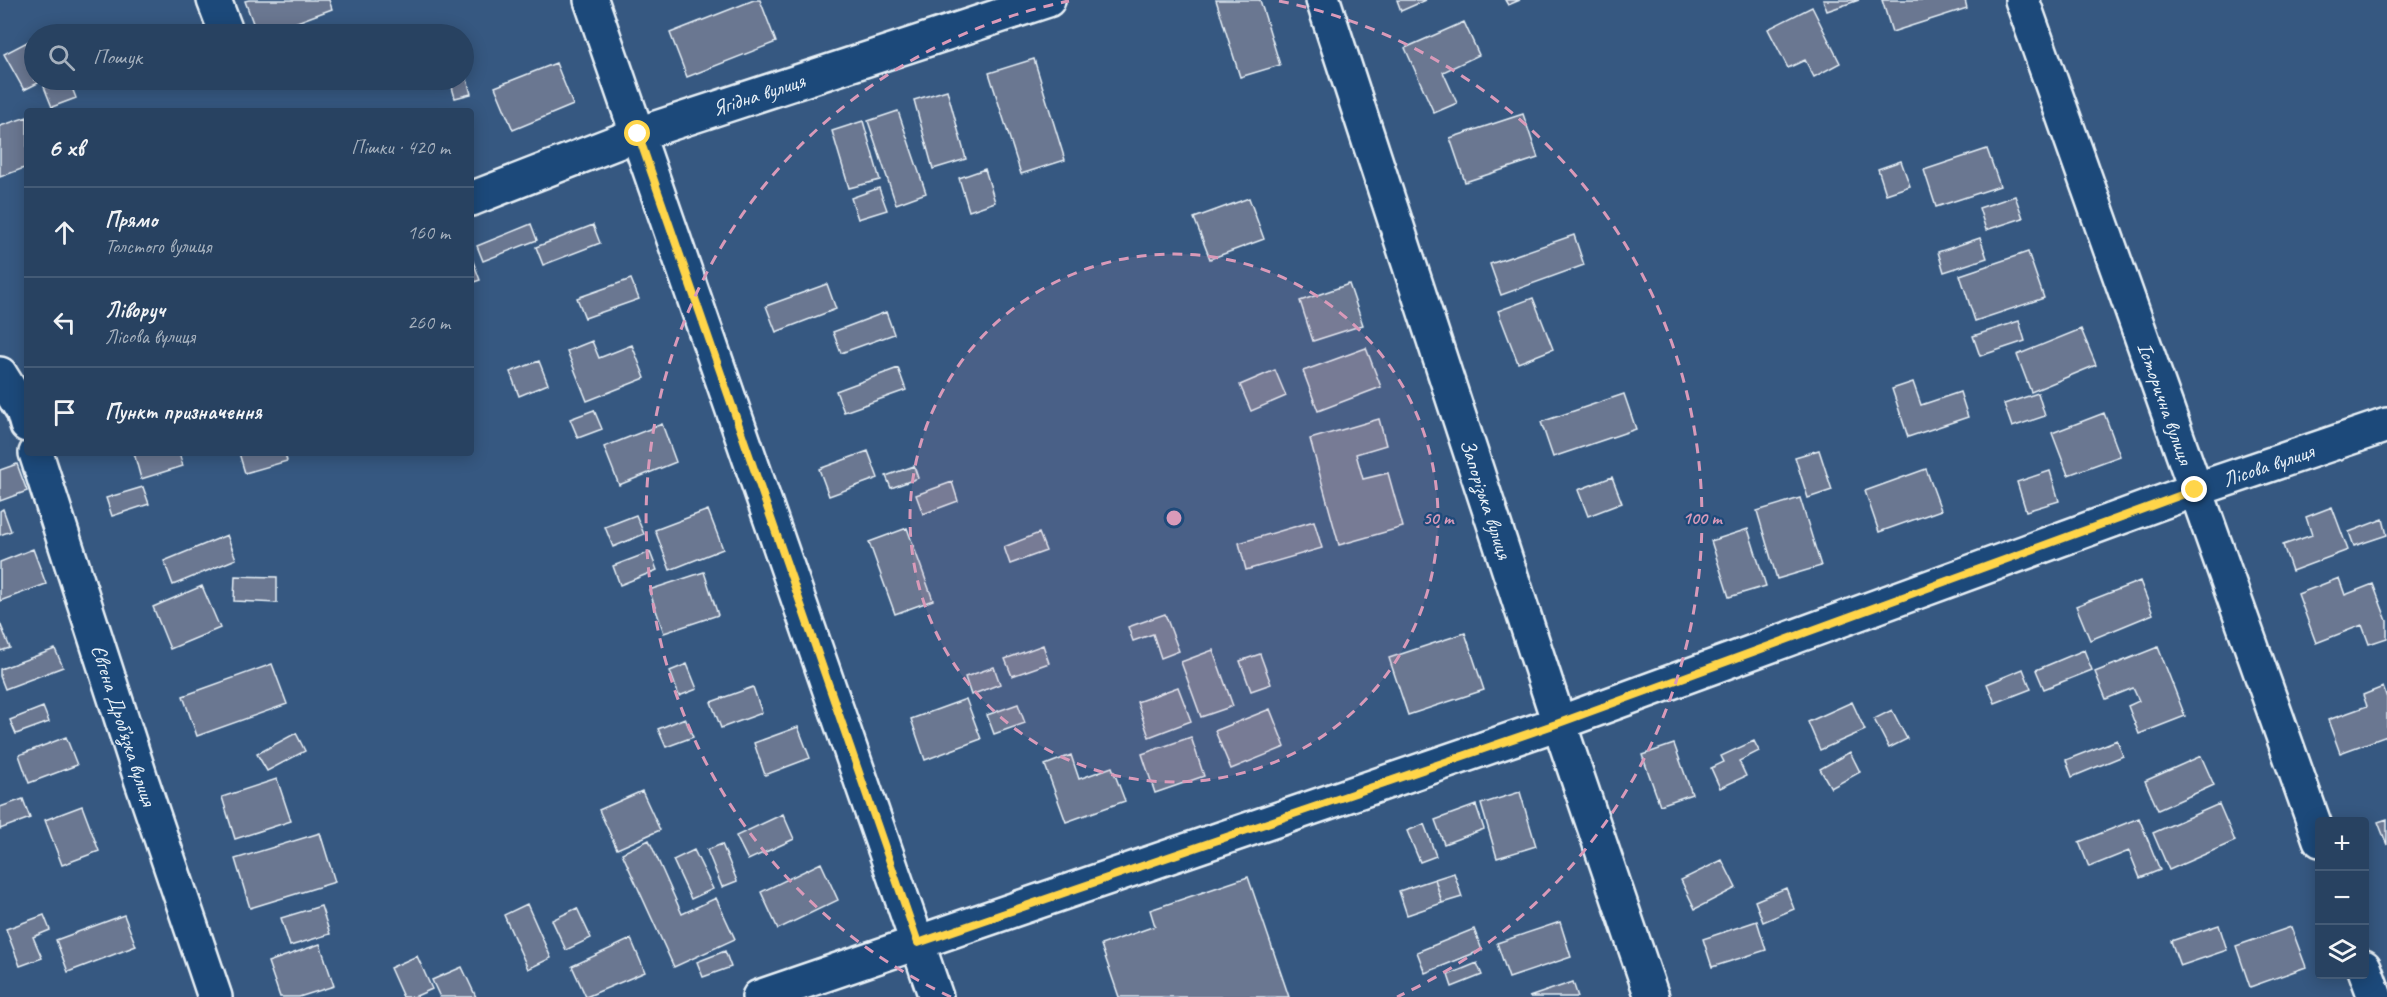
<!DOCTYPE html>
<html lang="uk">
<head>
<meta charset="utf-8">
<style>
	body { margin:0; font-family:Caveat,sans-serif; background:#344d6a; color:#f1f3f6 }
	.controls { position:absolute; right:18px; bottom:18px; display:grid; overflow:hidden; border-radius:6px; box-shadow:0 3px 15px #0003 }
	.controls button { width:54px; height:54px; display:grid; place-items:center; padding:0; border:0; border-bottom:2px solid #445b76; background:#284261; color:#f1f3f6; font:30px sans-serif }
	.stop { position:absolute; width:18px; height:18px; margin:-14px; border:4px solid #ffd54a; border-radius:50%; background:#fff }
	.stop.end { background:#ffd54a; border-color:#fff; box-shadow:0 2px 6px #0008 }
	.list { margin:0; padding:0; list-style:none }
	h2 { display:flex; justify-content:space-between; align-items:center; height:78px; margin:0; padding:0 24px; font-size:26px }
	h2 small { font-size:20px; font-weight:400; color:#a5b0bd }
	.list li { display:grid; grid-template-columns:39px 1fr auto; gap:18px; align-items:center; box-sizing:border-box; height:90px; padding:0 24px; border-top:2px solid #445b76 }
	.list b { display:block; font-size:22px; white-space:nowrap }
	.list p { margin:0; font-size:20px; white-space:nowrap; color:#a5b0bd }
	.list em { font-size:20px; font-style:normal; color:#a5b0bd }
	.icon { flex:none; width:33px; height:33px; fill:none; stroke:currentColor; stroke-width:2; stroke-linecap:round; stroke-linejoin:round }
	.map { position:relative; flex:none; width:2387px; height:997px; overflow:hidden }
	.search { position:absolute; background:#284261; box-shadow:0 3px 15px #0003; left:24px; top:24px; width:450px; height:66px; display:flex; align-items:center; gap:15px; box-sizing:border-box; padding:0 21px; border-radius:33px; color:#a5b0bd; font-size:22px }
	.panel { position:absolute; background:#284261; box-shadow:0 3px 15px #0003; left:24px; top:108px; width:450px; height:348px; border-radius:6px }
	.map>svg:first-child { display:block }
	.building { fill:#6b7791; stroke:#e8f1f8; stroke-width:1.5 }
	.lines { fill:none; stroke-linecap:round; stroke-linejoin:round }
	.minor-casing { stroke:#e8f1f8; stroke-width:38 }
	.minor { stroke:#1f4a7a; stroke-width:33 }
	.route { stroke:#ffd54a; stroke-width:8 }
	.ring { fill:none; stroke:#d99ab9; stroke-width:3; stroke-dasharray:10 8 }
	.labels { text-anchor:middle; stroke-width:4.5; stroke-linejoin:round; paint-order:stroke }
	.street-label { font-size:21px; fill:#e8f1f8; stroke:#1f4a7a }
	.centre { fill:#d99ab9; stroke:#1f4a7a; stroke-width:3 }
	.ring-label { font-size:18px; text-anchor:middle; font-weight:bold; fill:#d99ab9; stroke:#1f4a7a; stroke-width:4.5; stroke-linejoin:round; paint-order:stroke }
</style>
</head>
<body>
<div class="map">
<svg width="2387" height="997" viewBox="0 0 2387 997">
	<rect width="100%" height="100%" fill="#365881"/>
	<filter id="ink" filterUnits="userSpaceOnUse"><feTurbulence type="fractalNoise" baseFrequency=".0167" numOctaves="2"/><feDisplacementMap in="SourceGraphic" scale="12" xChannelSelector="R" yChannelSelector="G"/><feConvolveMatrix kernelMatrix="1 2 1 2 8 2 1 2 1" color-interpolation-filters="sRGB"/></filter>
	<g filter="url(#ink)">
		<path class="building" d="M249,0H329L332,9L265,34H257L245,1Z
			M754,0H760L776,42L687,77L670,33Z
			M1216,0H1260L1280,65L1240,77Z
			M1397,0H1426L1401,11Z
			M1505,0H1520L1508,5Z
			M1823,0H1859L1827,11Z
			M1882,0H1965L1967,8L1892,32Z
			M1812,7L1840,63L1814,77L1805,60L1788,68L1768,29Z
			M1464,22L1479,55L1443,72L1457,103L1434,113L1405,48Z
			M31,40L34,47V80H44L24,90L4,54Z
			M1034,59L1065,160L1021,174L989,73Z
			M556,63L573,105L513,130L495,87Z
			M464,68L471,94L455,98L450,80H464Z
			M65,80H69L76,98L52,107L44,87Z
			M947,90L966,159L933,169L914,100Z
			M898,111L926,193L896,204L868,121Z
			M1523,114L1538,158L1465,182L1450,138Z
			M27,117V167L0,177V126Z
			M863,121L880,180L849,188L832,131Z
			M1987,149L2000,186L1936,207L1924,170Z
			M1901,161L1910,186L1886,194L1878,169Z
			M985,169L995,202L969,211L959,178Z
			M879,188L887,210L858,219L851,198Z
			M2015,196L2023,218L1986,230L1979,208Z
			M1249,198L1264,239L1210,259L1194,218Z
			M531,224L537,240L483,261L477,246Z
			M593,225L600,243L543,265L536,247Z
			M1574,235L1584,265L1501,295L1490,264Z
			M1980,238L1987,258L1944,272L1938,252Z
			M2028,252L2044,298L1975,321L1960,275Z
			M471,256L480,280L471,283Z
			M631,279L639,299L585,318L577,298Z
			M827,284L836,309L776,332L766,306Z
			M1349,284L1363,325L1313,341L1300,301Z
			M1533,298L1553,349L1518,363L1498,311Z
			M886,312L894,334L841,353L833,332Z
			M2019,321L2025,341L1980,356L1973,336Z
			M2081,329L2096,365L2031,392L2017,355Z
			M592,341L599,358L632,345L645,378L587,401L567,351Z
			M1366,348L1381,387L1318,411L1303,371Z
			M539,361L548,384L519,396L510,372Z
			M898,368L906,390L844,412L836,391Z
			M1275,370L1286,396L1251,411L1240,385Z
			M1913,382L1921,405L1960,392L1968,417L1908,437L1892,389Z
			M2038,393L2045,416L2012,427L2004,404Z
			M1624,394L1636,429L1553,457L1541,422Z
			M594,410L602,429L578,438L570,419Z
			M2104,413L2120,456L2068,475L2052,433Z
			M1379,419L1386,445L1356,454L1363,479L1388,473L1403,527L1339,545L1310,439Z
			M662,424L676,462L619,485L604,447Z
			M1819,450L1832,490L1808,498L1795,457Z
			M868,451L878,478L829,496L819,469Z
			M134,453H179L183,466L141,479Z
			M239,453H285L287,461L245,473Z
			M17,464L27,491L0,501V470Z
			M914,466L918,478L891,488L886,476Z
			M1926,469L1941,510L1879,532L1865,491Z
			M2050,471L2059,501L2026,511L2017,482Z
			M1612,477L1622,503L1588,516L1578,490Z
			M952,482L958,501L923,514L916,495Z
			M143,487L149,504L112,516L106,498Z
			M1800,498L1821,566L1777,579L1757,511Z
			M2332,507L2348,550L2292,571L2283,545L2312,535L2306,517Z
			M3,509L11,531L0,535V511Z
			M708,510L723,549L670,570L655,530Z
			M636,515L644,534L613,547L605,527Z
			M2383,519L2387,535L2354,546L2349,532Z
			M1314,521L1322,548L1246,570L1239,543Z
			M907,528L933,600L895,614L869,542Z
			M1748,529L1766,586L1729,597L1711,541Z
			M1039,533L1046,551L1010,564L1004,547Z
			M227,535L236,559L173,585L164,561Z
			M33,549L46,584L0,601V562Z
			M650,552L657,570L620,585L613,566Z
			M704,572L718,615L664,633L649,590Z
			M235,576L277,577V603L234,601Z
			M2339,578L2345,595L2373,584L2387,621V638L2369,644L2362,625L2316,643L2298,594Z
			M2140,581L2153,614L2090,640L2076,606Z
			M202,586L220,628L170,649L153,607Z
			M1165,614L1179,651L1161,658L1153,634L1133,641L1128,627Z
			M0,623L10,648L0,651Z
			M1465,633L1484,690L1408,715L1389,658Z
			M1043,645L1049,663L1012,676L1005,659Z
			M2158,647L2185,716L2139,734L2128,706L2139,701L2133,688L2106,699L2095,672Z
			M55,649L63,667L5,689L0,676V669Z
			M1213,650L1233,706L1201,717L1181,662Z
			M2084,650L2092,670L2044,689L2036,670Z
			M1260,654L1271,684L1251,691L1240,661Z
			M272,664L287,704L197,736L183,696Z
			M687,664L697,689L679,696L670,671Z
			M994,667L1000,684L971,695L965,677Z
			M2023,669L2031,689L1995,703L1987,684Z
			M753,687L762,713L721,728L711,702Z
			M1178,687L1191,721L1149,737L1137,702Z
			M2383,687L2387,698V736L2340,753L2328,720L2367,706L2363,695Z
			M966,699L981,739L925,760L911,719Z
			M1852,702L1865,730L1820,750L1808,722Z
			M1018,704L1025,723L994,734L987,715Z
			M43,707L49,722L16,734L10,720Z
			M1270,709L1285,747L1231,769L1215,731Z
			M1892,710L1907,739L1889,748L1874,719Z
			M685,718L693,737L666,747L658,729Z
			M798,727L810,758L765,775L754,743Z
			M296,733L305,751L267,771L257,754Z
			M66,737L77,765L29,783L19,755Z
			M1191,737L1204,776L1155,793L1142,754Z
			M2117,740L2123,756L2072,777L2066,760Z
			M1754,741L1759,751L1739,761L1746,776L1720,788L1711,768L1724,762L1721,756Z
			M1674,744L1692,794L1660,805L1642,755Z
			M1850,752L1860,772L1831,788L1820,769Z
			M1071,755L1079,779L1112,767L1125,801L1066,822L1045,765Z
			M2201,756L2214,785L2158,810L2145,781Z
			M277,779L291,821L235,839L222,797Z
			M642,791L660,830L617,849L599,810Z
			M1520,792L1536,846L1497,858L1481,804Z
			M23,799L30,818L0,829V807Z
			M2219,804L2235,841L2169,870L2153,833Z
			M1476,805L1484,829L1444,844L1435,820Z
			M82,806L99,851L62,865L45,820Z
			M783,814L794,839L748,860L736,836Z
			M2139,818L2160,870L2140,878L2129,851L2089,867L2079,842Z
			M2387,819V845L2378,822Z
			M1424,824L1436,856L1420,862L1407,831Z
			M320,833L335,882L250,908L235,859Z
			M649,840L682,914L716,898L735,939L674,967L622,853Z
			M722,844L737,881L722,887L707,850Z
			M694,850L713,889L691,899L673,860Z
			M1722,860L1736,888L1695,909L1681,880Z
			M821,863L838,900L778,929L761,892Z
			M1454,873L1462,897L1442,903L1435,879Z
			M1248,877L1289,997H1119L1101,945L1155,926L1150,910Z
			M1435,879L1442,903L1407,915L1399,891Z
			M1786,888L1794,909L1763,922L1755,901Z
			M527,904L551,958L528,969L504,915Z
			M321,906L330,934L290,946L281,918Z
			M577,908L591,938L566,950L552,920Z
			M44,915L50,930L33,937L42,958L20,966L6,929Z
			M124,915L136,946L68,972L56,940Z
			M1757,921L1766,950L1712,967L1703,939Z
			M1560,922L1571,957L1509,978L1497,943Z
			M2219,925L2227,950L2180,966L2171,941Z
			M2291,927L2306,967L2250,987L2236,946Z
			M1474,929L1482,950L1425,973L1417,952Z
			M631,939L645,972L586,997L572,966Z
			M320,944L334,986L299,997H280L268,962Z
			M725,951L731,967L703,977L697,962Z
			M417,956L432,989L414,997H403L390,968Z
			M1477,963L1482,975L1452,987L1448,975Z
			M462,967L476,997H440L432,980Z
			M1573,982L1578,997H1529Z"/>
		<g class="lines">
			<defs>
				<g id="minor">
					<path d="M214,0L227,34"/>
					<path d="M591,0L936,997"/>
					<path id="s1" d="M1323,0L1559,723L1652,997"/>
					<path id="s2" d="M2022,0L2320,840"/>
					<path id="s3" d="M471,199L638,134L1048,0"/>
					<path d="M0,374L23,411L27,425"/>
					<path id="s4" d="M36,453L141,779L215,997"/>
					<path d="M2364,967L2375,997"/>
					<path id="s5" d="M759,997L1559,723L2195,490L2387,425"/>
				</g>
			</defs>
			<use href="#minor" class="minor-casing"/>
			<use href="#minor" class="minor"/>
		</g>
	</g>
	<g class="lines" filter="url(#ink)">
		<path class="route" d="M638,134L918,943L1559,723L2195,490"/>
	</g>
	<circle cx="1174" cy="518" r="264" fill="#d99ab9" fill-opacity=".12"/>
	<g class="ring">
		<circle cx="1174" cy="518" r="264"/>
		<path d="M951 997A528 528 0 0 1 1069 1M1279 1A528 528 0 0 1 1397 997"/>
	</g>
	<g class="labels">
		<g class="street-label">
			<text dy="7" stroke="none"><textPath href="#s3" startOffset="306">Ягідна вулиця</textPath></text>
			<text dy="7" stroke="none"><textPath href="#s2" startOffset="428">Історична вулиця</textPath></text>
			<text dy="7" stroke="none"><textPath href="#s5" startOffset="1600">Лісова вулиця</textPath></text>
			<text dy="7" stroke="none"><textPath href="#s1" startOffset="525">Запорізька вулиця</textPath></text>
			<text dy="7" stroke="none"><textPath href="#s4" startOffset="286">Євгена Дроб’язка вулиця</textPath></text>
		</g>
	</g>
	<circle cx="1174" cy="518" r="9" class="centre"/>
	<g class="ring-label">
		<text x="1438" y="524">50 m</text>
		<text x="1702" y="524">100 m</text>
	</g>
</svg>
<div class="controls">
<button>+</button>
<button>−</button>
<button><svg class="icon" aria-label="layers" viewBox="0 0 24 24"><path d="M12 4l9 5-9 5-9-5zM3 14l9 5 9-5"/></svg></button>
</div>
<div class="stop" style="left:638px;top:134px"></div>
<div class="stop end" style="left:2195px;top:490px"></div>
<div class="search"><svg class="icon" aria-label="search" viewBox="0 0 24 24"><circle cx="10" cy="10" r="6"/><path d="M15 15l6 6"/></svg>Пошук</div>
<section class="panel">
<h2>6 хв<small>Пішки · 420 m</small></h2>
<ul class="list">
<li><svg class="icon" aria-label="ahead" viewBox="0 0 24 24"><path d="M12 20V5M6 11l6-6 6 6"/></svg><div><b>Прямо</b><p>Толстого вулиця</p></div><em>160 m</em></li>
<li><svg class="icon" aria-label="left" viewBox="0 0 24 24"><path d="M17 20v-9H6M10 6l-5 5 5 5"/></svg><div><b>Ліворуч</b><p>Лісова вулиця</p></div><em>260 m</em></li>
<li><svg class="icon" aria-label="arrive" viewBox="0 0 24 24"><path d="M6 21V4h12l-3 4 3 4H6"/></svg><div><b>Пункт призначення</b></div></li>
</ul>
</section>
</div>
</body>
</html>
